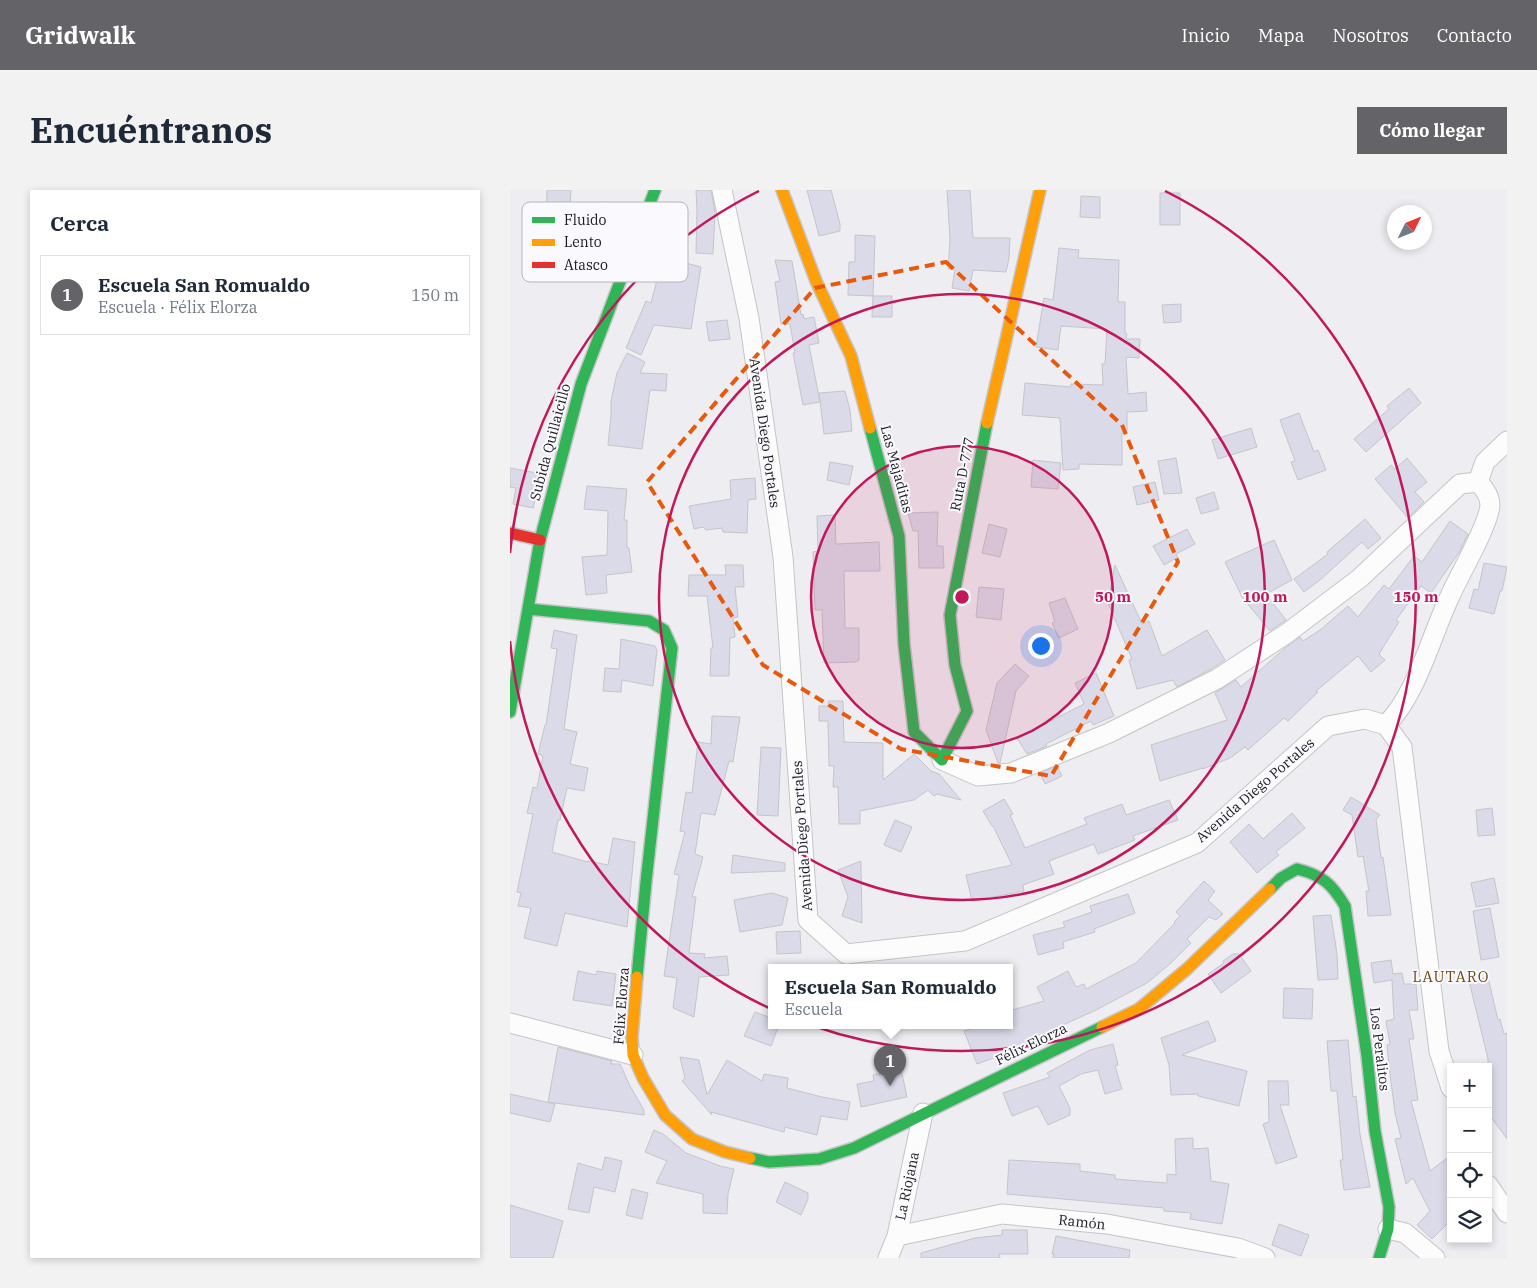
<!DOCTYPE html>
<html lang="es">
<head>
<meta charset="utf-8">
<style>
	body { margin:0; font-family:"IBM Plex Serif",serif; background:#f2f2f3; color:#1f2937 }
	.controls { position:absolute; right:15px; bottom:15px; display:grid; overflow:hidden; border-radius:0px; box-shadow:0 2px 8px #0003 }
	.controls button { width:45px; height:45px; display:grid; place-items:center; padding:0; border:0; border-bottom:1px solid #e0e1e3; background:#fff; color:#1f2937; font:25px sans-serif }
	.compass { position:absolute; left:877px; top:15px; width:45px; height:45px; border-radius:50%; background:#fff; box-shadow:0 2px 8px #0003; rotate:47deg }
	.you { position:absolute; left:530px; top:455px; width:18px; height:18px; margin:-12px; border:4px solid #fff; border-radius:50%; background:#1a73e8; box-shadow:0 0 0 8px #1a73e833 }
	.badge { display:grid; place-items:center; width:32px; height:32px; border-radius:50%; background:#646468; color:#fff; font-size:16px; font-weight:700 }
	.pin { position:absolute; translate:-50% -41px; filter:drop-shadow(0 1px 2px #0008) }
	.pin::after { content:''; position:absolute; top:26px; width:18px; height:15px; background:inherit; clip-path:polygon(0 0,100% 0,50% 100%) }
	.popup { position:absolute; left:258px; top:774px; width:245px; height:65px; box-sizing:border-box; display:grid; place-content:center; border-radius:0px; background:#fff; filter:drop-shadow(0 1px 4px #0005); font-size:16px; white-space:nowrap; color:#747a83 }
	.popup b { font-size:19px; color:#1f2937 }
	.popup::after { content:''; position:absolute; left:50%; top:100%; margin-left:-10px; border:10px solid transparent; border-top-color:#fff }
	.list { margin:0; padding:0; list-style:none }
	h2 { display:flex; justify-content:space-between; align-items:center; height:65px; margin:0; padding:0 20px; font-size:21px }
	h2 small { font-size:16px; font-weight:400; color:#747a83 }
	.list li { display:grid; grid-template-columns:32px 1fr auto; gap:15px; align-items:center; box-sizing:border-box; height:80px; margin:0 10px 10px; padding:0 10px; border:1px solid #e0e1e3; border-radius:0px }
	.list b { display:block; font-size:19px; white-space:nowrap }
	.list p { margin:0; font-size:16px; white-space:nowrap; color:#747a83 }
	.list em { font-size:16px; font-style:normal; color:#747a83 }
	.icon { flex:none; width:28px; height:28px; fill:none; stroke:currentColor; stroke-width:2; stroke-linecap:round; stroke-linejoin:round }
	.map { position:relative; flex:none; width:997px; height:1068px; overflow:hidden; border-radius:0px }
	header { display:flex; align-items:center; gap:30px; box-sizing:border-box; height:70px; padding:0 25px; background:#646468; color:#fff }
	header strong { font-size:24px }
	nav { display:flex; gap:28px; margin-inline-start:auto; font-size:18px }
	.intro { display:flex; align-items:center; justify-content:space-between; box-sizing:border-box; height:120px; padding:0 30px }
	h1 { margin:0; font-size:35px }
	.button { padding:12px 22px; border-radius:0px; background:#646468; color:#fff; font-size:18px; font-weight:700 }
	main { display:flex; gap:30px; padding:0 30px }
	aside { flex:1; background:#fff; border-radius:0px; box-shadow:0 2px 8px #0003 }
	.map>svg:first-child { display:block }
	.building { fill:#dadae8; stroke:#c5c5c9 }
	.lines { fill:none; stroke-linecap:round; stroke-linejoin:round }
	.street-casing { stroke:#c5c5c8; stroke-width:21 }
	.fast-casing { stroke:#c5c5c8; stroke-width:14 }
	.slow-casing { stroke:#c5c5c8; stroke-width:14 }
	.jam-casing { stroke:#c5c5c8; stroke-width:14 }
	.street { stroke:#fcfcfd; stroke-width:19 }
	.fast { stroke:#30b455; stroke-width:11 }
	.slow { stroke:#ff9f0a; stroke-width:11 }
	.jam { stroke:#e5322d; stroke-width:11 }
	.marked { fill:none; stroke:#e8590c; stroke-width:4; stroke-dasharray:10 6; stroke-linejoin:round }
	.ring { fill:none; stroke:#c2185b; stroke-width:2.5 }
	.labels { text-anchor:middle; stroke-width:4; stroke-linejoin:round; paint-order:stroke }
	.street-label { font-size:14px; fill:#1a1b1d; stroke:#f9f9fe }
	.neighbourhood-label { font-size:15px; letter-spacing:1px; fill:#6c4b17; stroke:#f9f9fe }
	.key { fill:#f9f9fe; stroke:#b6b6ba; stroke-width:1 }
	.key-label { font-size:14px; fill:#1a1b1d }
	.centre { fill:#c2185b; stroke:#f9f9fe; stroke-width:2.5 }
	.ring-label { font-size:15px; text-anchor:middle; font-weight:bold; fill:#c2185b; stroke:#f9f9fe; stroke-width:4; stroke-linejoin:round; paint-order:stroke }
</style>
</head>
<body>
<header>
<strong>Gridwalk</strong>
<nav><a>Inicio</a><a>Mapa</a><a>Nosotros</a><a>Contacto</a></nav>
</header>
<div class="intro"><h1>Encuéntranos</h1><a class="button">Cómo llegar</a></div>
<main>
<aside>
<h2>Cerca<small></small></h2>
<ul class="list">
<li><span class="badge">1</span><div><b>Escuela San Romualdo</b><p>Escuela · Félix Elorza</p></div><em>150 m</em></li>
</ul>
</aside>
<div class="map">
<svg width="997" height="1068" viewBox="0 0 997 1068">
	<rect width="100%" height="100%" fill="#ededf2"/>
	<path class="building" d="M37,0H61L60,20L93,12L99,37L49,49V53L15,54L14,28L36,27Z
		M186,0H201L205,22L203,64L186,63L187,20Z
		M297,0H321L330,34V41L309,46Z
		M437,0H460L463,48H500L499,68L496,82L463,80L459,101L442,98L445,79H438L440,50Z
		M650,3H670V35H650Z
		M571,6L590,7V28L570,27Z
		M345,45L365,46L363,106L338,105L339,72H345Z
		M549,58L569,60L568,68L609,70L608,112H615V143L617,144L616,149H630L629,168L616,167L618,204L636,202L637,221L617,222V243H612V275L569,274V279L553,280L550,228L512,225L515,193L561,197V194L593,195L592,174H595L597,139L551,136L548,160L526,157L534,108L543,110Z
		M153,67L191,77L181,139L144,135L131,165L116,158L136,111L141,113Z
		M265,70L282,71L291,125L293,124L294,129L304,127L309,153L299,155L310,212L293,215L283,163H285L280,134H271L265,92L270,91Z
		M363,106H382V127H362Z
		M671,114V132L654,133L652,115Z
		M217,130L220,149L199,151L196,132Z
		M117,163L135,172L130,183L157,184L156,201L140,200L132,259L98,255L101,225V211L107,183Z
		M899,198L911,213L856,262L844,249L879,219L877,216Z
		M335,201L340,220L342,241L314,244L309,203Z
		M789,223L804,262L808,260L816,280L788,290L781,272L785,271L770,230Z
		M741,238L747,257L708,269L702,250Z
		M666,268L672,303L654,304L648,271Z
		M897,268L917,292L905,302L914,312L898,328L865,289L881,275L885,279Z
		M523,270L551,273L548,299L521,297Z
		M320,272L343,276L339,295L317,290Z
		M0,278L32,284L23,318L3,314L6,298L0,297Z
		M245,288L246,309L238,310L237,343L213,342L212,338L196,340L193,337L184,339L179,316L221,309L220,290Z
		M645,292L649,310L627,315L623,297Z
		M77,296L117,299L114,330H117V358H119L122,382L96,385L97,403L76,405L72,367L97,365L98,321L74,319Z
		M704,302L709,319L691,324L686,308Z
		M428,322L427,356H433L434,378H409L408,341H403L398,323Z
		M325,325L326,354L369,352L370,381H334L335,438H349V470L346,472L314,473L312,420H305L303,362L308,361L307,326Z
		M855,329L871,348L858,359L852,352L810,390L794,402L784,389L818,364L817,362Z
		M940,331L958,344L950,361L921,403L911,396L886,430L889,432L869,464L875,470L861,482L848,466L806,501L808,502L778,531L774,528L738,560L735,557L720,568L693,579V578L650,591L641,555L717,530L705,503L726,490L731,497L774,459L790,447L793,451L810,440L838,416L848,427L874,395L879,399L904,366L912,372Z
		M479,334L497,339L490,367L472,363Z
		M677,339L685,354L666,364L668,367L654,375L643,356Z
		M764,350L782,390L756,404L776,430L760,441L732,407L715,372Z
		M974,373L997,377L992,401H990L984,424L959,418L964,399L968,400Z
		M215,375H233L234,397H225L228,427L223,428L225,447L220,448L219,486H200L201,458H203L197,406H178L179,385H216Z
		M605,375L632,434L639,431L652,466L697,440L715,470L701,479L667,497L663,490L627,499L619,470L622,469L598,413Z
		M469,397L494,399L491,430L466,427Z
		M555,408L568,439L549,448L542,433L545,432L539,413Z
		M44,440L67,445L54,539L67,542L60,574L78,578L74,601L57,598L50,630H48L42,662L78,672V671L98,675L103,648L125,652L117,737L55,723L47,756L14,748L21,718L8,716L11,703L7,702L23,624L17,623L23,597L27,598L33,566L28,564L35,535H36L47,459L41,458Z
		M111,449L145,456L147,460L143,496L112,490L111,502L93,501L95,478L109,479Z
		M505,474L519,486L506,501L490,573H488L476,540L487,493Z
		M586,483L604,526L583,535L581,531L536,554L537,556L517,564L507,548L574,514L565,493Z
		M318,511H333L334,552L373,553V590L404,564L421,581L429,584L451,610L427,604L424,606L418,600L404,610L350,621V634H329L328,597H323L324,576H319L318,531H309V516H318Z
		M202,526L230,527L223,572L219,571L205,625L191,623L185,664L193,667L182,707H186L179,763L195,764L194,768L217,766L219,785L189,787L184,827L163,818L167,788L154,786L169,685L164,684L175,642L170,641L176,602L182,603L188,552L201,554Z
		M251,557L271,558L268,626L247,625Z
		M547,576L552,586L535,594L530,583Z
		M841,607L870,625L866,629L871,668L873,667L881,725L858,726L856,701H859L853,666L848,667L842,625L833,620Z
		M494,609L503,624L500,625L515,658L577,634L574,628L612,614L616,625L659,610L668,630L623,646L625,650L588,664L584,654L539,671L544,684L513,695L514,701L462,711L456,685L502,675L483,636H482L473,621Z
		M982,618L985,645L968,646L966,620Z
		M782,623L795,638L766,662L769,665L747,683L720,652L739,634L753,649Z
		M385,630L402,637L391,662L374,655Z
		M223,665L275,673V681L221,683Z
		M351,671V677L352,733L332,726L338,707L328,680Z
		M984,688L989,713L966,717L961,693Z
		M694,691L705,701L698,710L713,724L706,730L699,727L677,749L681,753L661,773L637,793L586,820L518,851L519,854L499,860L500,862L467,874L454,841L473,835H499V821L534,811L527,797L558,781L566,797L574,794L576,799L626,773L665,733L664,732L670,726L666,722Z
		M262,703L278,708L272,735L230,742L224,710Z
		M618,704L625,723L584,739L585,742L553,752L554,758L528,765L523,745L555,737L553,732L582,722L580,716Z
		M980,718L989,767L971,770L963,721Z
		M821,725L827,764L828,789L808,790L803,726Z
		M290,741L291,763L267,764L266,742Z
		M723,764H729L741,781L711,803L698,784L714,773L713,771Z
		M881,770L883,784L892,783L894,794H906L908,820H899L904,849H899L908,910L901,911L920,981L941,965V1030L922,1049L907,1035L920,1021L903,988L896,994L885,949L891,948L885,923L879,876L877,855L880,854L876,831L884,829L882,790L864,793L861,773Z
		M68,781L86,785L87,781L106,784L102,816L63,810Z
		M978,787L988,830L990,829L994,844L997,843V949L978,923V869L959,791Z
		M774,798L803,799L802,829L773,828Z
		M245,822L261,828V835H269L261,856L234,846Z
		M698,831L706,851L672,865L737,881L729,916L688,906V904L661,905L659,875L651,848Z
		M838,850L843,907L846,906L850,944L860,997L834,1000L830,970H833L827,901H821L817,851Z
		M603,854L608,875L605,876L612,899L595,904L588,880L571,884L549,896L560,918V925L538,935L528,916L502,926L493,903L540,887L537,883L580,860Z
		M48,857L102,871L101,874H110L120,896L134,920V925L38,912Z
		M170,867L189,870L197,905L217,870L252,891L254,884L278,888L277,898L312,907L340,912L337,930L311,926L307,945L275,937L274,942L201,922L202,925L172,891L175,888Z
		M391,879L397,907L351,917L347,894L364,891L363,885Z
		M758,891H778L779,915H770L787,967L766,974L753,934L759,932Z
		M0,904L45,914L40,932L0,923Z
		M144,940L153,944L176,963L210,976L224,979L218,1004L217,1024L193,1023V1004L146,993L157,971L135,962Z
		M683,948V959L698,958L701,991L719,994L712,1034L680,1029L681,1023L654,1021V1018L497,1004L499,970L570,974V981L605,985V989L657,993V984L666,985L665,949Z
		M95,967L112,971L105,1002L84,997L79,1023L58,1019L68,973L92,980Z
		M275,992L298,1003V1009L291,1025L266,1012Z
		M122,999L138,1003L132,1029L116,1025Z
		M0,1015L53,1031L43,1068H0Z
		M769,1034L799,1045L791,1066L762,1055Z
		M492,1040H517L518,1064H489L490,1068H411V1063L465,1048L492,1045Z
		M546,1046L620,1060L619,1068H543L544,1063L542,1064Z"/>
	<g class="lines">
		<defs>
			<path id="street" d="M212,0L239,128L273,367L298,730L336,764L455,751L687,653L818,536L855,529L876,535L892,557L929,861L941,898
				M968,292L975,272L997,251
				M432,570L468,586L501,583L599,543L707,489L776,444L850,388L950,294L968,292C974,298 980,305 980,315C979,335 949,385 940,406C921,446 907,504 876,535
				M0,833L123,865
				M978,995L997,1023
				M878,1039L895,1043L925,1068
				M387,1046L492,1024L597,1034L728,1058L755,1068
				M378,1068L387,1046L413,923"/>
			<path id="fast" d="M360,238L389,346L394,454L404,542L432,570L457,521L445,475L440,425L477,233
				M18,419L139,431L154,440L162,458L136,692L127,787
				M0,522L30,350L71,194L145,0
				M760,699L771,688L787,679C812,685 822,694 835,716L857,866L865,941L879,1017L878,1039L869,1068
				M240,968L259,972L309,969L344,958L592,837"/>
			<path id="slow" d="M272,0L306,91L341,166L360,238
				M477,233L530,0
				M127,787L122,847L123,865L133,888L155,925L182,949L215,962L240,968
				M592,837L629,819L677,779L760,699"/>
			<path id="jam" d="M0,343L30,350"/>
		</defs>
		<use href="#street" class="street-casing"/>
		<use href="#fast" class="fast-casing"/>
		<use href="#slow" class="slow-casing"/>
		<use href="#jam" class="jam-casing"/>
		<use href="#street" class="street"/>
		<use href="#fast" class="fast"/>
		<use href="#slow" class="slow"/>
		<use href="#jam" class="jam"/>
	</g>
	<path class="marked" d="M436,72L612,235L668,372L541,586L391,559L253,475L137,292L305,98Z"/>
	<circle cx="452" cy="407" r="151" fill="#c2185b" fill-opacity=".12"/>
	<g class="ring">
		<circle cx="452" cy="407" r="151"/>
		<circle cx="452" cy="407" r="303"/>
		<path d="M0 363A454 454 0 0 1 249 1M655 1A454 454 0 1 1 0 451"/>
	</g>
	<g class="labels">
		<g class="street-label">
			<text transform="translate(255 243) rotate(82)" y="5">Avenida Diego Portales</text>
			<text transform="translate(40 252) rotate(-75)" y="5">Subida Quillaicillo</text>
			<text transform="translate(387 279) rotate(75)" y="5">Las Majaditas</text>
			<text transform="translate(452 284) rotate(-79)" y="5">Ruta D-777</text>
			<text transform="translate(745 600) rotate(-41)" y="5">Avenida Diego Portales</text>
			<text transform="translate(292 646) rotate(-94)" y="5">Avenida Diego Portales</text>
			<text transform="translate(111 816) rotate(-86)" y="5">Félix Elorza</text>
			<text transform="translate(521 854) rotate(-26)" y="5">Félix Elorza</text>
			<text transform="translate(870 859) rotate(83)" y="5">Los Peralitos</text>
			<text transform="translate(397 996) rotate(-78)" y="5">La Riojana</text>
			<text transform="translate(572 1032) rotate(6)" y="5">Ramón</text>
		</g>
		<g class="neighbourhood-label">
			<text x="941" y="792">LAUTARO</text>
		</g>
	</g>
	<rect x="12" y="12" width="166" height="80" rx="8" class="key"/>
	<rect x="22" y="27" width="23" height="6" fill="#30b455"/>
	<rect x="22" y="49" width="23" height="7" fill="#ff9f0a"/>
	<rect x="22" y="72" width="23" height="6" fill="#e5322d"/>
	<g class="key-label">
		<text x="54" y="35">Fluido</text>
		<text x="54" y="57">Lento</text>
		<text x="54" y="80">Atasco</text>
	</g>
	<circle cx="452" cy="407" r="8" class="centre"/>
	<g class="ring-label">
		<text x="603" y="412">50 m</text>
		<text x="755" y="412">100 m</text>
		<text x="906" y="412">150 m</text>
	</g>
</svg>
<div class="controls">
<button>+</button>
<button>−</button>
<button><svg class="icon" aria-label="locate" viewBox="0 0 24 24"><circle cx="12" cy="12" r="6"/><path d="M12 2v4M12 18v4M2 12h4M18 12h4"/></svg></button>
<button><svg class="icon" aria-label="layers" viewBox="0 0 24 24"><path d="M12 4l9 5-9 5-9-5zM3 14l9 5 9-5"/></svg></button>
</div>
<svg class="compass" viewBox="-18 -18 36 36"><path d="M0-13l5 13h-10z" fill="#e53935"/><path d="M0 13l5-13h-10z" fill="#747a83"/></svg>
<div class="you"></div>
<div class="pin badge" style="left:380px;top:896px">1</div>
<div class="popup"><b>Escuela San Romualdo</b>Escuela</div>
</div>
</main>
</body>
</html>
